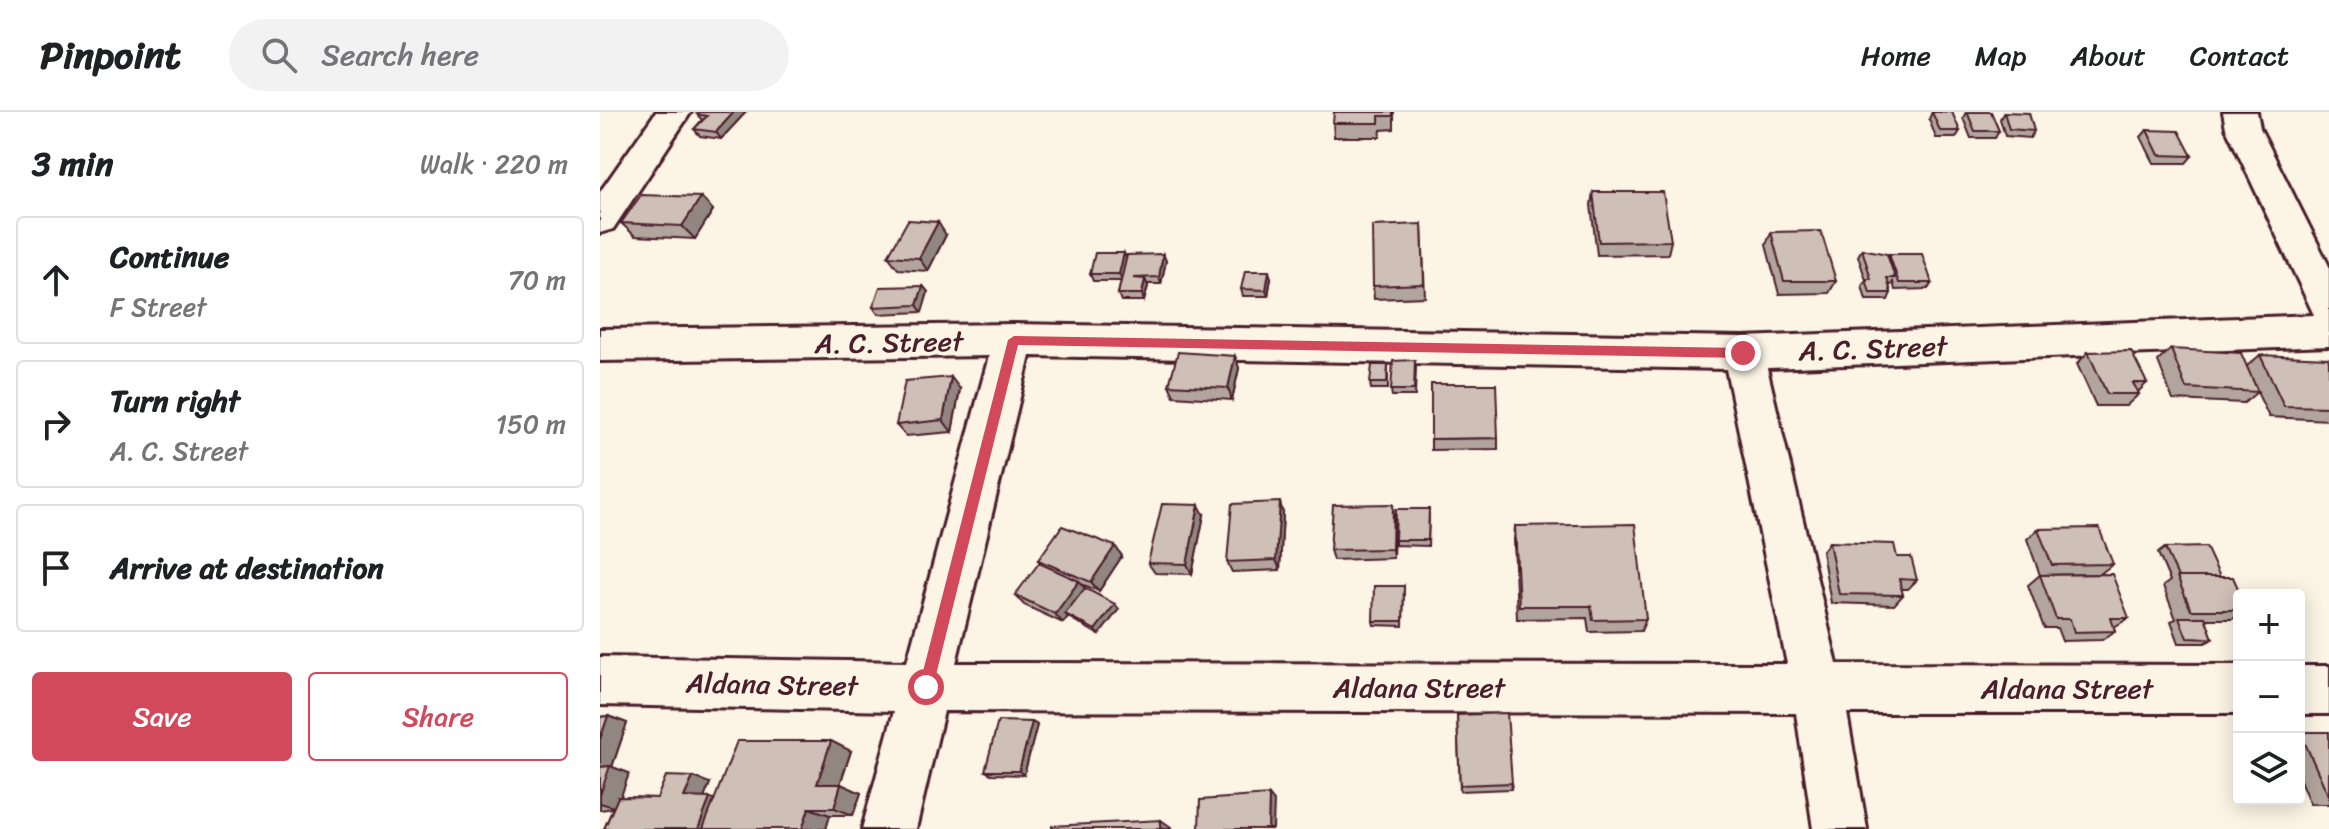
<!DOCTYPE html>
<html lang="en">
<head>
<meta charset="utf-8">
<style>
	body { margin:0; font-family:Sriracha,sans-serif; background:#f2f2f2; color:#202124 }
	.controls { position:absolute; right:24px; bottom:24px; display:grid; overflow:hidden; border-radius:8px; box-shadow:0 4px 20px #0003 }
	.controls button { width:72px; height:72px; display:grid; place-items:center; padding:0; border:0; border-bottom:2px solid #e0e0e0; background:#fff; color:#202124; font:40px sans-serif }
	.stop { position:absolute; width:24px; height:24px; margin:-18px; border:6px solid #d1495b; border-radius:50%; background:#fff }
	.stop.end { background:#d1495b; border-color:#fff; box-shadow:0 2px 8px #0008 }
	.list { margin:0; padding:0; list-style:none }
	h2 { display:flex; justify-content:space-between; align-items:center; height:104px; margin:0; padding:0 32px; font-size:34px }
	h2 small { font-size:26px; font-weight:400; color:#757577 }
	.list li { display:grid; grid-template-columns:52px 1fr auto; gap:24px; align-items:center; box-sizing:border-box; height:128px; margin:0 16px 16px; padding:0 16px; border:2px solid #e0e0e0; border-radius:8px }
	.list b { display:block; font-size:30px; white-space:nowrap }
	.list p { margin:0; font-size:26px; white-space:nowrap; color:#757577 }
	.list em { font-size:26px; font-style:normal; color:#757577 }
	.actions { display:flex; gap:16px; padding:24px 32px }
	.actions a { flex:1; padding:18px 0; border:2px solid #d1495b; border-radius:8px; text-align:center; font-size:28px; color:#d1495b }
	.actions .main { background:#d1495b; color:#fff }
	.icon { flex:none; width:44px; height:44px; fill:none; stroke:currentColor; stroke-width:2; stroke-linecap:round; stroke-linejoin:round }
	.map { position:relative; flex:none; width:1729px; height:717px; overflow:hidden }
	header { display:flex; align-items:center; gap:48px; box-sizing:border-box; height:112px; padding:0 40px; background:#fff; border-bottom:2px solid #e0e0e0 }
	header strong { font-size:38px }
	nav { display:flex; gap:44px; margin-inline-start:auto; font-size:28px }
	.search { width:560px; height:72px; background:#f2f2f2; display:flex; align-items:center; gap:20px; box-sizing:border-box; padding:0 28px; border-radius:44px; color:#757577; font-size:30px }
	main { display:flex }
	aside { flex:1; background:#fff }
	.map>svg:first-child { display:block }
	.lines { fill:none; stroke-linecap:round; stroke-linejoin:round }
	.minor-casing { stroke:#4a1f2b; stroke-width:6 }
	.minor { fill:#fcf5e5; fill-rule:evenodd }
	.wall { fill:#b2a59d; stroke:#4a1f2b; stroke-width:2 }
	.shaded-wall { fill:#918680; stroke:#4a1f2b; stroke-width:2 }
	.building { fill:#cfc0b7; stroke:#4a1f2b; stroke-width:2 }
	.route { fill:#d1495b }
	.labels { text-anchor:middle; stroke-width:7; stroke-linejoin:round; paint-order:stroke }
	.street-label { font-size:28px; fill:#4a1f2b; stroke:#fcf5e5 }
</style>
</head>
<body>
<header>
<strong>Pinpoint</strong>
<div class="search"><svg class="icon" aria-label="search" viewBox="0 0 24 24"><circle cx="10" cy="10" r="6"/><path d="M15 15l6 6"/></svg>Search here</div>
<nav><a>Home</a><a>Map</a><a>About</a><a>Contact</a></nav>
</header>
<main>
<aside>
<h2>3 min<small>Walk · 220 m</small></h2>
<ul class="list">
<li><svg class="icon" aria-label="ahead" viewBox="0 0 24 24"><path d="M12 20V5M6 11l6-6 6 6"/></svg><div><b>Continue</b><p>F Street</p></div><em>70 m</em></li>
<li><svg class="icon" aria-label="right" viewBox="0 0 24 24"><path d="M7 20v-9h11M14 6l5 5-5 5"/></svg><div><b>Turn right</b><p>A. C. Street</p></div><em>150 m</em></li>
<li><svg class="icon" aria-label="arrive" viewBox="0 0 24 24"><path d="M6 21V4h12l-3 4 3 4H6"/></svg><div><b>Arrive at destination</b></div></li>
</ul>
<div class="actions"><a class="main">Save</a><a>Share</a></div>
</aside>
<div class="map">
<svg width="1729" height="717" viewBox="0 0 1729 717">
	<rect width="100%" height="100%" fill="#fcf5e5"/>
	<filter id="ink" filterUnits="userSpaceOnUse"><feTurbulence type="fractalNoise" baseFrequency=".0125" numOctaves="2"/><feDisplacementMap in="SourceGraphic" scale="16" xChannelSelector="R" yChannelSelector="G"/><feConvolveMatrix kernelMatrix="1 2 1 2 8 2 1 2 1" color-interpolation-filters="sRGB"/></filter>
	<g filter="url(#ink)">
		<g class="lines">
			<defs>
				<path id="minor" d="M56,0H91L13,117L0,121V80Z
					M1623,0H1657L1660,16L1729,154V234L1167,256L1237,552L1639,553V601H1247L1267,717H1213L1196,601L344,599L316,717H262L294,599L0,593V545L307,550L389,244L0,249V217L414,212L1143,225L1714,203L1626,16ZM430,244L1126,257L1187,552L356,551Z
					M1699,554H1729V602H1699Z"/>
			</defs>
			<use href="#minor" class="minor-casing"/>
			<use href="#minor" class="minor"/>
		</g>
		<path class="wall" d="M146,0L121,27L100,24L94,17L102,8L97,2Z
			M794,0V17L781,18L780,25H734L733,11Z
			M1332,0L1360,19L1356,26H1336L1329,7Z
			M1366,0H1391L1399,19L1395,26H1371L1363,6Z
			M1404,0L1434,19L1430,26L1405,24L1400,7Z
			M1547,18L1592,44L1586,51H1554L1541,25Z
			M993,80L1071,129L1068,142L997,143L991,93Z
			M101,85L113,98L95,127L35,124L21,111Z
			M822,112L825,185L774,187L773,174Z
			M1171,120L1236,169L1229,181L1179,182L1166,133Z
			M346,123L328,159L298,157L288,144Z
			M1262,137L1288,144L1289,142L1332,171L1328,177L1295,178L1293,170L1291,173H1289L1291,181L1288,188H1266L1262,174L1266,168L1258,144Z
			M563,142L566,149L561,172H547L548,174L544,189H521L518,182L521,169H493L490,162L526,146Z
			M671,166L668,184H643L641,177Z
			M323,174L328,180L322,200L278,202L273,195Z
			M1571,237L1647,254L1660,243L1729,249V308L1669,305L1657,280L1644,291L1573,288L1558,249Z
			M1488,240L1547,271L1538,280L1539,282L1526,294H1496L1477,252Z
			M635,244L639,256L632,288L574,284L569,273Z
			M788,253V277H771L770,271Z
			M816,255L815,284H792L791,278Z
			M360,277L352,320L306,324L296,313Z
			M898,326V337L831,338V327Z
			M683,401L680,458L632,460L627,450Z
			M604,403L592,462L555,461L548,451Z
			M794,403L793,446L733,448L730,438Z
			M829,403L828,434L795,433V428Z
			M915,414L1046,507L1041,519L989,520L987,506L917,507L914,428Z
			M1438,417L1513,452L1500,462L1440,463L1427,427Z
			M1229,430L1297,445L1317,468L1308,477H1301L1303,483L1294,493L1231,491L1222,440Z
			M515,434L522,444L499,479L481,472L485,476L519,497L499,523L468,505L463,511L424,493L415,483L441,452L438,448Z
			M1565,436L1620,465L1639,483V504L1632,507H1606L1613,527L1605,531H1579L1571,509L1576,507L1563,474L1570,469L1558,441Z
			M1440,463L1529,506L1514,515L1515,519L1502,528L1462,529L1457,516H1444L1428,473Z
			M804,474L803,514L774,513L773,509Z
			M857,603L912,671L911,677L860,679Z
			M8,604L27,611L12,655L29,661L20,685L57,686L110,671L104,686L115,687L251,639L240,672L261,681L253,703H230L226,717H4L13,696L0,698V605Z
			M432,610L437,613L424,663L391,662L385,659Z
			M1700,620H1729V692H1710L1699,666V621Z"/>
		<path class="shaded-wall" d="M134,0H146L121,27L116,20Z
			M101,85L113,98L95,127L82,114Z
			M338,110L346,123L328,159L319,146Z
			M524,141L527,148L522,169L519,162Z
			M563,142L566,149L561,172L559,165Z
			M669,159L671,166L668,184L666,178Z
			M545,167L548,174L544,189L542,182Z
			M323,174L328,180L322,200L317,193Z
			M635,244L639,256L632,288L628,276Z
			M351,265L360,277L352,320L343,308Z
			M680,390L683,401L680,458L676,448Z
			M793,392L794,403L793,446L792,437Z
			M599,393L604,403L592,462L587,452Z
			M515,434L522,444L499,479L491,470Z
			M479,469L486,478L465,502L468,505L463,511L455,502Z
			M515,492L519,497L499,523L495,518Z
			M8,604L27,611L12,655L29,661L17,696L0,691V627Z
			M432,610L437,613L424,663L419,659Z
			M231,629L251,639L237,681L217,672Z
			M93,665L110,671L102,691L84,685Z
			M241,672L261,681L253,703L234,696Z
			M669,683L674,689L673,717H668Z
			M110,686L127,692L118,717H98Z
			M209,696L230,703L226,717H202Z
			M561,708L571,715V717H560Z"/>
		<path class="building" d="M99,0H134L116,20L94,17L107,4L97,2Z
			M734,0H793V4H779V11H733Z
			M1332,0H1352L1360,19H1340Z
			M1367,0H1391L1399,19H1375Z
			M1404,0L1429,1L1434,19L1409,17Z
			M1547,18L1579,19L1592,44L1559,43Z
			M993,80H1063L1071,129L999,130Z
			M41,83L101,85L82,114L21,111Z
			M308,108L338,110L319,146L288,144Z
			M822,112L824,172L773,174L772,114Z
			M1221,119L1236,169H1184L1171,120Z
			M1262,137L1287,142L1295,166H1287L1291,181H1270L1266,167H1271Z
			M495,141H524L519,162H490Z
			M563,142L559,165L533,166L545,167L542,182H518L527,143Z
			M1289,142H1322L1332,171H1299Z
			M645,159H669L666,178L641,177Z
			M323,174L317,193L273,195L280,175Z
			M1571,237L1641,241L1658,280L1586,276Z
			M1531,239L1547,271H1533L1539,282H1507L1488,240Z
			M578,240L635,244L628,276L569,273Z
			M1660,243L1728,246L1729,249V295L1684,294Z
			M815,248L814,278H791L793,249Z
			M772,253H788L787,271H770Z
			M351,265L343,308L296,313L305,269Z
			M831,272H896L898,326L831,327Z
			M680,390L676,448L627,450L632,392Z
			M562,392L599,393L587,452L548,451Z
			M793,392L792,437L730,438L733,393Z
			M796,397H829L828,428H795Z
			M1035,412L1046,507L993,508L991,494H919L915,414Z
			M462,414L515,434L491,470L438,448Z
			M1499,416L1513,452L1452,453L1438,417Z
			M1229,430L1294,432L1297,445H1311L1317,468L1299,467L1303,483L1239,482Z
			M1606,435L1620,465H1578L1565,436Z
			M439,451L479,469L455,502L415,483Z
			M1512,462L1529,506H1511L1515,519L1474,520L1470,507H1456L1440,463Z
			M1577,465H1633L1641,483H1639V498H1591Z
			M774,474H804L803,509H773Z
			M485,476L515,492L495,518L465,502Z
			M1579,505H1605L1613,527L1587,526Z
			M907,601L912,671L860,673L857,603Z
			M8,604L0,627V605Z
			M398,609L432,610L419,659H385Z
			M1700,620H1729V685Z
			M137,629H231L217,672H241L234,696H209L202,717H103Z
			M10,654L0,683V655Z
			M66,664L93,665L84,685L110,686L98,717H4L18,685L57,686Z
			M669,683L668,717H599L600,688Z
			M561,708L560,717H452V714Z"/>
	</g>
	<path class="route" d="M414,224L1143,236L1149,241L1143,246L418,233L333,575L326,582L319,575L408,228Z"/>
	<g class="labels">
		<g class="street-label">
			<text transform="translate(289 230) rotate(-1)" y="10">A. C. Street</text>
			<text transform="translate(1273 236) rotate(-2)" y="10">A. C. Street</text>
			<text transform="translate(172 572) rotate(1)" y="10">Aldana Street</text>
			<text x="819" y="585">Aldana Street</text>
			<text x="1467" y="586">Aldana Street</text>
		</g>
	</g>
</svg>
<div class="controls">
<button>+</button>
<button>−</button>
<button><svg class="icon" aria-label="layers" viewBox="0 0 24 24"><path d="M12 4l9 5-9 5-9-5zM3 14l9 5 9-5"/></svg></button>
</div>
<div class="stop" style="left:326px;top:575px"></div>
<div class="stop end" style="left:1143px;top:241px"></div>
</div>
</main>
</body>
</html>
